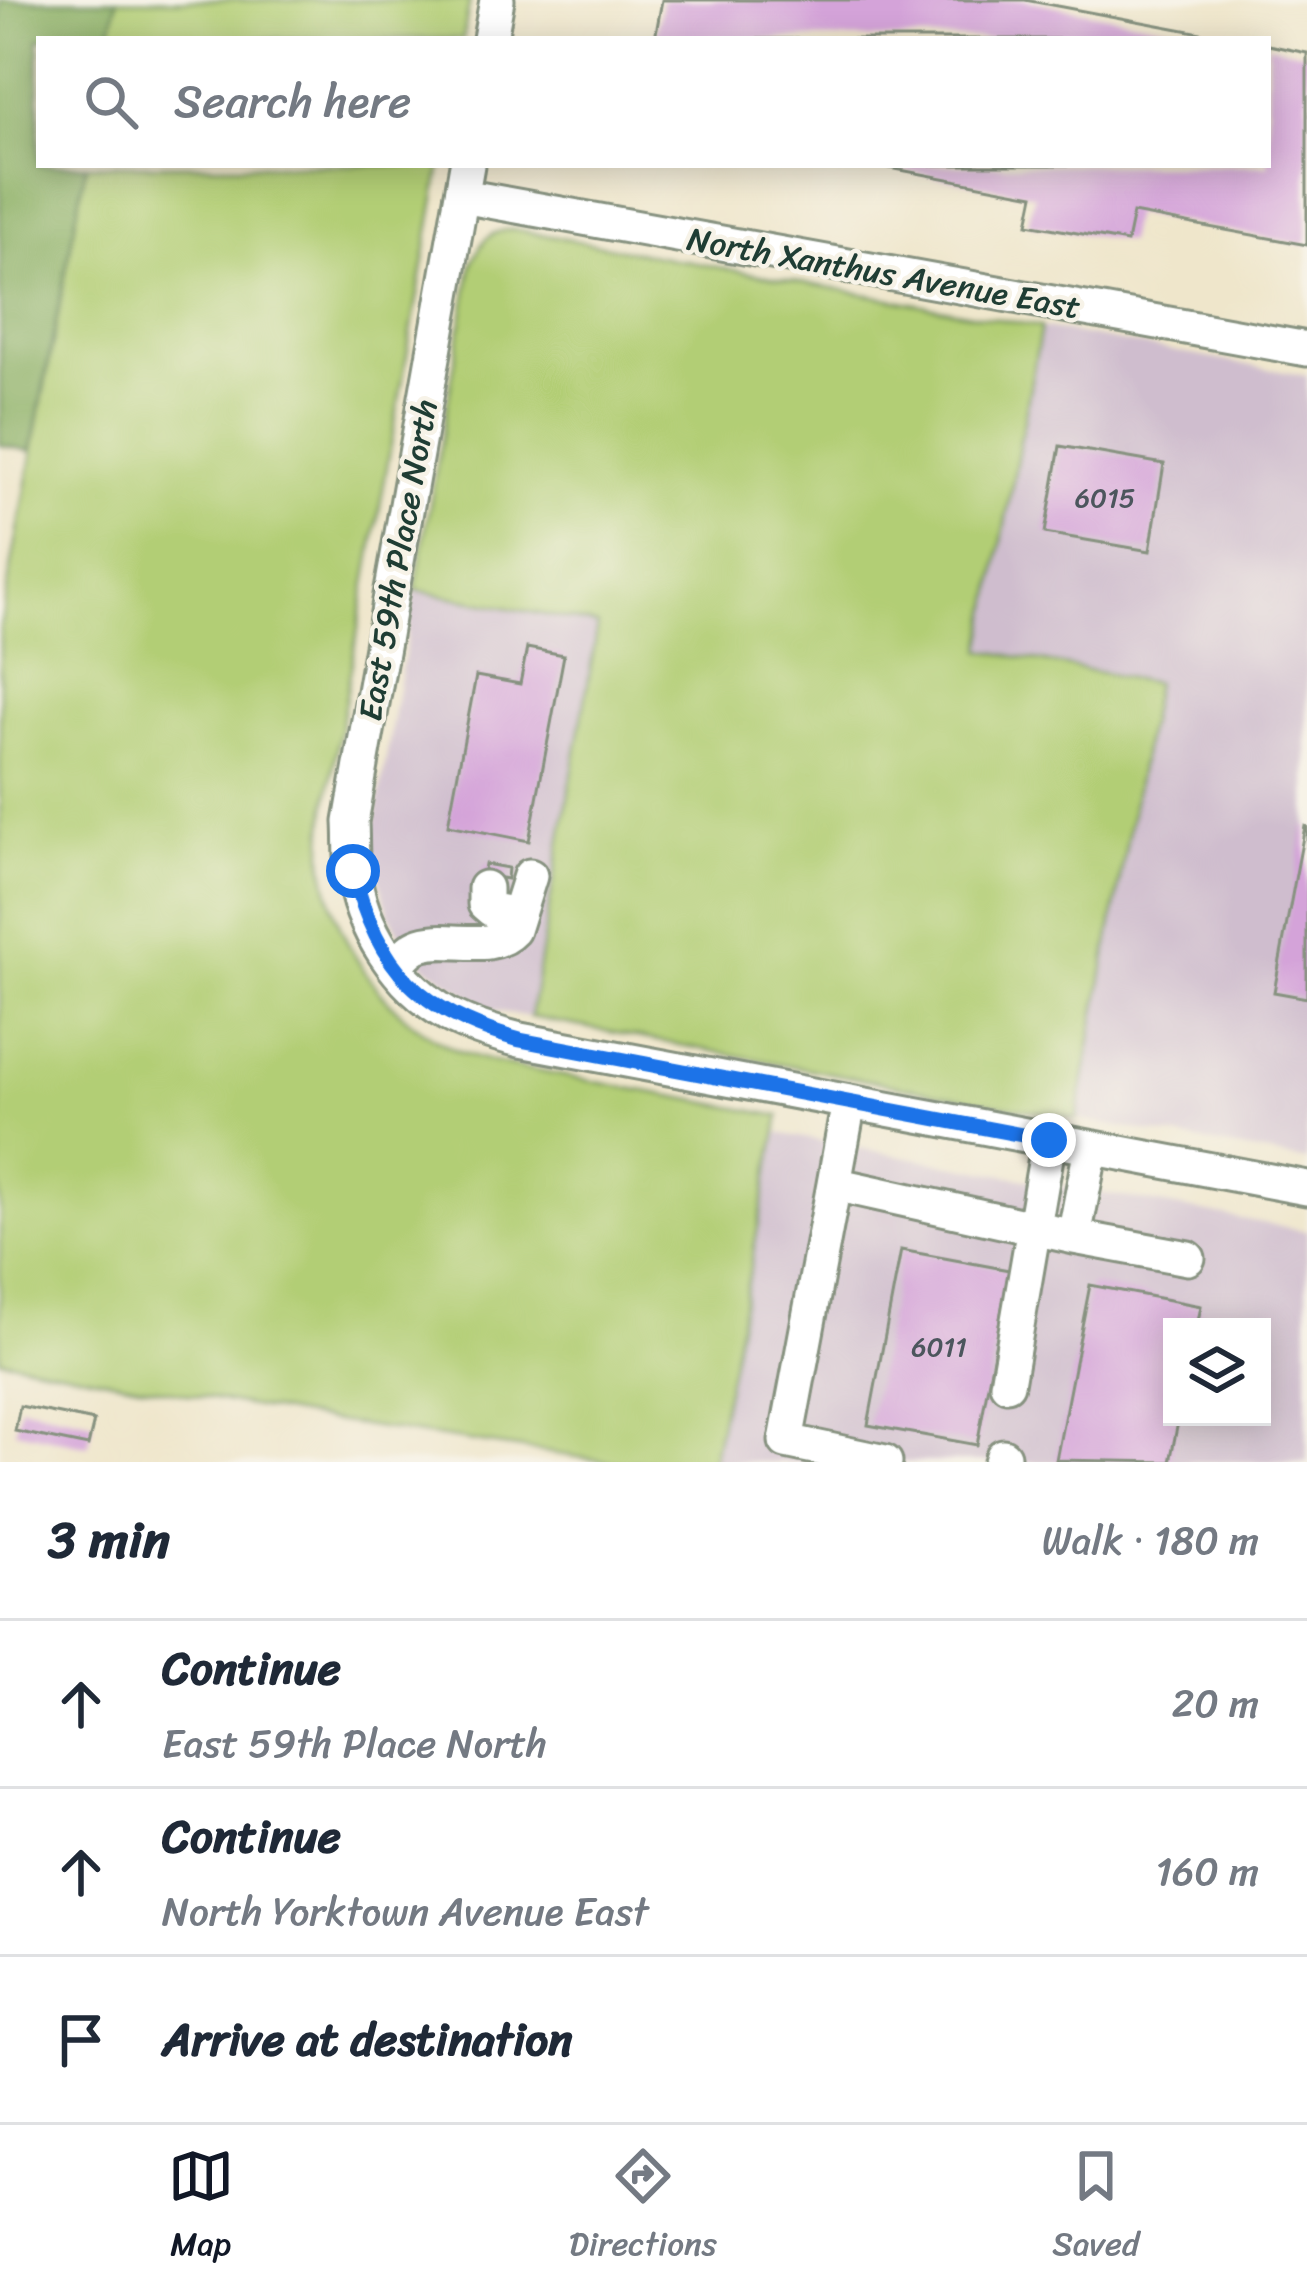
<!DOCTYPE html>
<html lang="en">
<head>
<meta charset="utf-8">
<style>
	body { margin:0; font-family:Sriracha,sans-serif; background:#f2f2f3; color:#1f2937 }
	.controls { position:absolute; right:36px; bottom:36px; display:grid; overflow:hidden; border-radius:0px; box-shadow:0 6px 30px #0003 }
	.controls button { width:108px; height:108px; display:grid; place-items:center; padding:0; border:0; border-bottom:3px solid #e0e1e3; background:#fff; color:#1f2937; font:60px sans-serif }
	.stop { position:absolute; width:36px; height:36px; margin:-27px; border:9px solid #1a73e8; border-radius:50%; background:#fff }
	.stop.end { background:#1a73e8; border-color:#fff; box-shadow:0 3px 12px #0008 }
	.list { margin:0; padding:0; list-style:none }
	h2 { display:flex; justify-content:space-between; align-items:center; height:156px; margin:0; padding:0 48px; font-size:51px }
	h2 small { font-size:39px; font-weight:400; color:#747a83 }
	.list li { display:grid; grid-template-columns:78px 1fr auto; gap:36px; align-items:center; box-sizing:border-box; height:168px; padding:0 48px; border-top:3px solid #e0e1e3 }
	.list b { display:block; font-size:45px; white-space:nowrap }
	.list p { margin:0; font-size:39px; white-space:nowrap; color:#747a83 }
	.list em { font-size:39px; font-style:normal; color:#747a83 }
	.icon { flex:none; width:66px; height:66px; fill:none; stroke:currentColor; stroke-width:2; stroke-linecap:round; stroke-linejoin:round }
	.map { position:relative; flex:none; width:1307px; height:1462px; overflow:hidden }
	.search { position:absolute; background:#fff; box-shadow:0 6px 30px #0003; left:36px; right:36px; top:36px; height:132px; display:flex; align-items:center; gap:30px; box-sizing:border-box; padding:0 42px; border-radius:0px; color:#747a83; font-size:45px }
	.sheet { height:660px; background:#fff }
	nav { display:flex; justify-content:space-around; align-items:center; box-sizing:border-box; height:168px; border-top:3px solid #e0e1e3; background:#fff; font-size:33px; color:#747a83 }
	nav a { display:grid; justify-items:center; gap:6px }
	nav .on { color:#111827 }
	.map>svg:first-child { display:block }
	.industrial { fill:#cfbdce; fill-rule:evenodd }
	.green { fill:#b2ce74; stroke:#688654; stroke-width:3 }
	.forest { fill:#8db166; stroke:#56774d; stroke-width:3 }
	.building { fill:#d4a3d9 }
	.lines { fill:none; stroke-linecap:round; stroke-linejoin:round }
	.minor-casing { stroke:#879280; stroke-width:39 }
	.minor { stroke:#fff; stroke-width:33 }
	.route { stroke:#1a73e8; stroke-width:15 }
	.labels { text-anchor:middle; stroke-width:9; stroke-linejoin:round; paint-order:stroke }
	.number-label { font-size:27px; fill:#4c565d }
	.street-label { font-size:33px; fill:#1f3d34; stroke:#f7f3e8 }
</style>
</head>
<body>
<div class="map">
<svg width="1307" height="1462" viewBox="0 0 1307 1462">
	<rect width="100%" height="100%" fill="#f7f3e8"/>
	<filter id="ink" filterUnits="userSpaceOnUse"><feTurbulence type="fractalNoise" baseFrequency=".00833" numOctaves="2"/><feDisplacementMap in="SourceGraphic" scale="24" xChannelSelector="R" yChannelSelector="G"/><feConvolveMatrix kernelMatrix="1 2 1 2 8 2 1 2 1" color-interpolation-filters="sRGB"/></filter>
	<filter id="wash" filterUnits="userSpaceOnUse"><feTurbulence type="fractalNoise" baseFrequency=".004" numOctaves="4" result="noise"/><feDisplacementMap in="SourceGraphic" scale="48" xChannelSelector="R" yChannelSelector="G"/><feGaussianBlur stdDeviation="2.7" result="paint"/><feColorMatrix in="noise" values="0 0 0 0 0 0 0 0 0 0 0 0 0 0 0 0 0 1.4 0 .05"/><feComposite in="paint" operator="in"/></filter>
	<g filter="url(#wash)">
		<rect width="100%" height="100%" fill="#efe6cb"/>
		<path class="industrial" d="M1041,327L1307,376V1161L1077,1119L1155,683L982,650Z
			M415,590L598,624L530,1017L490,1010L424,965L401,936L389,913L376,870L372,839Z
			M778,1133L1307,1231V1462H712ZM1172,1327H1262V1417H1172Z"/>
		<path class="green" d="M117,0H470L463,39H109Z
			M86,165H441L326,808C324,829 321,852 325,873C337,947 386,1017 454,1049C477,1059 502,1064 526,1069L780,1116L712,1462H611L321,1419L0,1359V628Z
			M513,229L1041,327L982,650L1155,683L1077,1119L530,1017L598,625L415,590L472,263C482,241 487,231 513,229Z"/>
		<path class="forest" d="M0,0H117L109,39H39V165H86L31,451L0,445Z"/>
		<g id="blocks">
			<path class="building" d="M662,0H1025L1222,37V39H655Z
				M1268,45L1307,53V245L1133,213L1127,242L1028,224L1034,195L884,167L885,165H1268Z
				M1060,446L1164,464L1150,551L1045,533Z
				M527,648L564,655L529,841L448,825L476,676L520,684Z
				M1305,826L1307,827V998L1274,992Z
				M485,864L508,868L507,879L483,875Z
				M901,1250L1009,1270L977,1445L868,1425Z
				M1090,1285L1201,1306L1197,1327H1172V1417H1179L1170,1462L1056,1460Z
				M20,1406L94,1421L88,1446L15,1431Z"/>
		</g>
	</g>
	<g filter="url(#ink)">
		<use href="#blocks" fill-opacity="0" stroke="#879280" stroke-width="3"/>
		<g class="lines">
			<defs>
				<path id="minor" d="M490,39L497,0
					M467,165L351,822C352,838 351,854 353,870C360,928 398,986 449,1015C472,1027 496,1034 520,1040L1307,1188
					M462,196L1307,349
					M485,888V904L492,910L517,915
					M395,967C401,960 408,950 417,946C445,933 490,955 513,930L530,876
					M849,1102L834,1184L1074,1237L1188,1258
					M834,1184L786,1441L885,1462
					M1074,1237L1091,1148
					M1007,1384L1049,1140
					M1001,1462L1003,1456"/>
			</defs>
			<use href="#minor" class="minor-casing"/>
			<use href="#minor" class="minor"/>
		</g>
	</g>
	<g class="lines" filter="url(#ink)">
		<path class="route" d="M353,871C377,970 423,1014 520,1040L1049,1140"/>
	</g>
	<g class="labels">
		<g class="number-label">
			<text x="1105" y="507">6015</text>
			<text x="939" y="1356">6011</text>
		</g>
		<g class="street-label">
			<text transform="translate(884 272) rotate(10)" y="12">North Xanthus Avenue East</text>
			<text transform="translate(397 560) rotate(-80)" y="12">East 59th Place North</text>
		</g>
	</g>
</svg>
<div class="controls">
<button><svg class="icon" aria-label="layers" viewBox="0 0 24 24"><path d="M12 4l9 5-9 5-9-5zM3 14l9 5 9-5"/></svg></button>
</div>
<div class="stop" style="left:353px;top:871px"></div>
<div class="stop end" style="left:1049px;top:1140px"></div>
<div class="search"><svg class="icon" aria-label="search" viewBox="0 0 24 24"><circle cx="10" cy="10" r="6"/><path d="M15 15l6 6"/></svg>Search here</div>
</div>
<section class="sheet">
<h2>3 min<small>Walk · 180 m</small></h2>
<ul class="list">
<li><svg class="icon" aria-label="ahead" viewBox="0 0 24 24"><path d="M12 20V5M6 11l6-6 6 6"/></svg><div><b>Continue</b><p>East 59th Place North</p></div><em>20 m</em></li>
<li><svg class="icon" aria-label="ahead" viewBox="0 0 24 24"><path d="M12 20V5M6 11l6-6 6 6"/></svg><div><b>Continue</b><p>North Yorktown Avenue East</p></div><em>160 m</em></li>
<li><svg class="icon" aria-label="arrive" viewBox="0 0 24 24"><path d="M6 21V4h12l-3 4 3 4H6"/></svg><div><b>Arrive at destination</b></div></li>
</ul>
</section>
<nav>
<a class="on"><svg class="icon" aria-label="map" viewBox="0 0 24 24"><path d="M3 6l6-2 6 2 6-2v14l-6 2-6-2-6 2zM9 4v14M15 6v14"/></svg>Map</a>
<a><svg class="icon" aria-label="directions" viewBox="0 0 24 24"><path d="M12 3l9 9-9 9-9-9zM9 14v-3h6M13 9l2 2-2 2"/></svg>Directions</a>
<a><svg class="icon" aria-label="saved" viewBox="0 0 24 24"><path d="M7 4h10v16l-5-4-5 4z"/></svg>Saved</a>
</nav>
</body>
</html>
